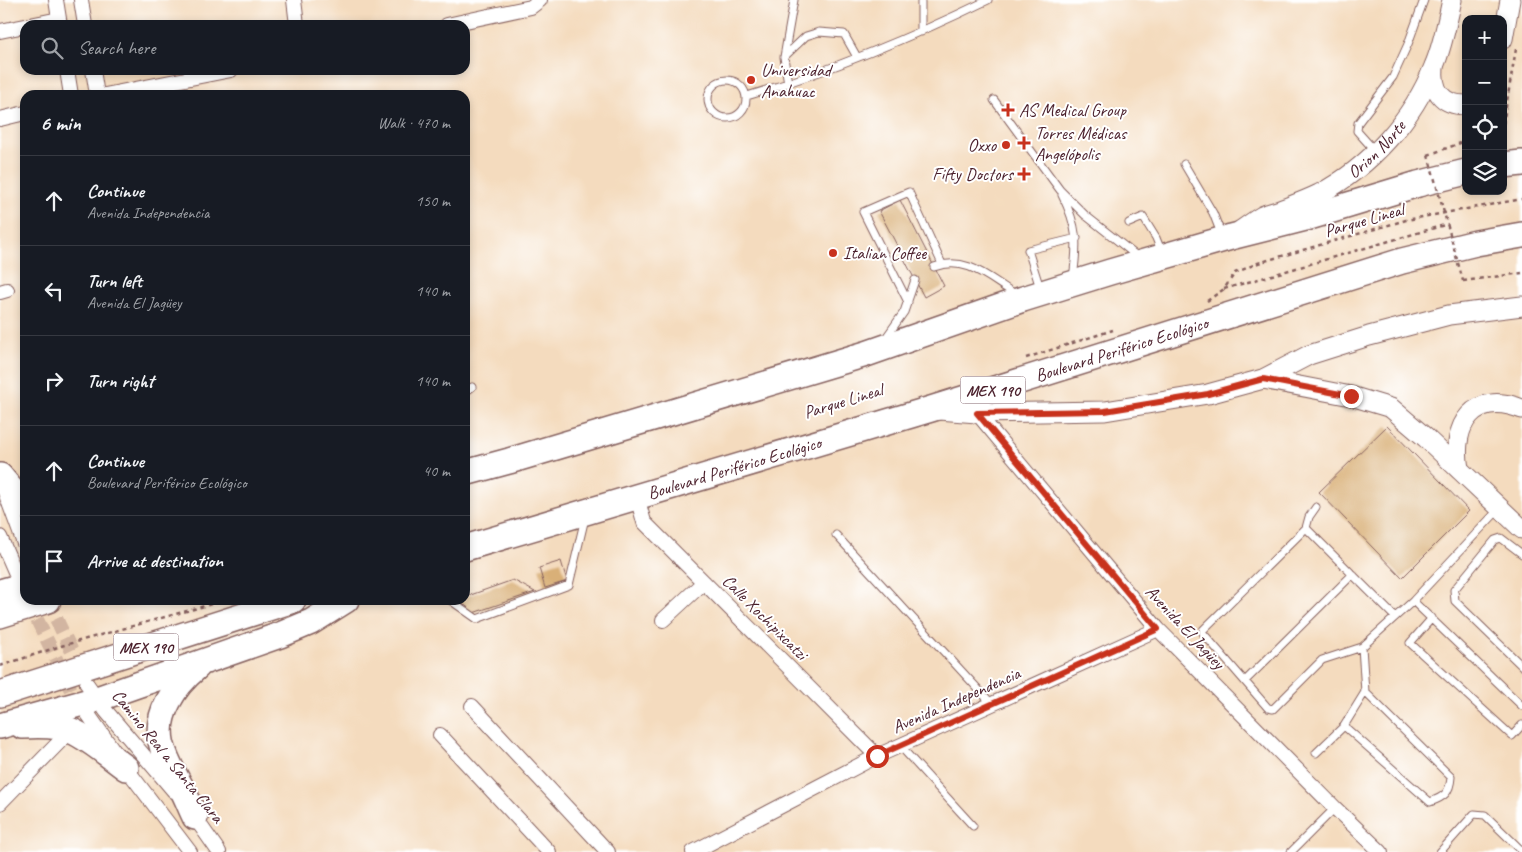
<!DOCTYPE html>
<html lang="en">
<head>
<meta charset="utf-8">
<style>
	body { margin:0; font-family:Caveat,sans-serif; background:#20242c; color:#f1f3f6 }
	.controls { position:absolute; right:15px; top:15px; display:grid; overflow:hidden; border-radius:10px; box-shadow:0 2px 8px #0003 }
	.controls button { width:45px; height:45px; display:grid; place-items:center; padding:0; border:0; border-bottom:1px solid #363941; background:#171b24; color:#f1f3f6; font:25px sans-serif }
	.stop { position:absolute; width:15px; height:15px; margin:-11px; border:4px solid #c8321e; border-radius:50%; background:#fff }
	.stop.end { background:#c8321e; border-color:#fff; box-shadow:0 1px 5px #0008 }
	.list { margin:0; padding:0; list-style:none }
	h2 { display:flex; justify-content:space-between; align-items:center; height:65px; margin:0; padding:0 20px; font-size:21px }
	h2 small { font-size:16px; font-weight:400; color:#9ea1a6 }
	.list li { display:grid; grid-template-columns:32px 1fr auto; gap:15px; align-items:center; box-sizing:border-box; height:90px; padding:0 20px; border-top:1px solid #363941 }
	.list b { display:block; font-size:19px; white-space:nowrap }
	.list p { margin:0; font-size:16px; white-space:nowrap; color:#9ea1a6 }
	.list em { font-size:16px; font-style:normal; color:#9ea1a6 }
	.icon { flex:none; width:28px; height:28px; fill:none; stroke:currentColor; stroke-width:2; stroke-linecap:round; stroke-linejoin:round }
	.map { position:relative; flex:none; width:1522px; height:852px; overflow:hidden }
	.search { position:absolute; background:#171b24; box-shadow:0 2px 8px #0003; left:20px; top:20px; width:450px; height:55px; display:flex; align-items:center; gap:12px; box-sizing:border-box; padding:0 18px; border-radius:15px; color:#9ea1a6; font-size:19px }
	.panel { position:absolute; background:#171b24; box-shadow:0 2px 8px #0003; left:20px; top:90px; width:450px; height:515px; border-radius:15px }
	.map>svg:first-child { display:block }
	.building { fill:#d9b078 }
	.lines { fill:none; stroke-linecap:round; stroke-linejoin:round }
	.street-tunnel { stroke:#d2b5a1; stroke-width:14; stroke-dasharray:14 7; stroke-linecap:butt }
	.lane-casing { stroke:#86615e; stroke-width:9 }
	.street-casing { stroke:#86615e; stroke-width:16 }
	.secondary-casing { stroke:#86615e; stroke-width:21 }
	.highway-casing { stroke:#86615e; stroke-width:28 }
	.path { stroke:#86615e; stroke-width:2.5; stroke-dasharray:4 4; stroke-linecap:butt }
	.lane { stroke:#fff; stroke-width:7 }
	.street { stroke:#fff; stroke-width:14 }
	.secondary { stroke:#fff; stroke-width:19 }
	.highway { stroke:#fff; stroke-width:25 }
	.path-bridge { stroke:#86615e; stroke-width:2.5; stroke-dasharray:4 4; stroke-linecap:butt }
	.route { stroke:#c8321e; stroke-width:6 }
	.poi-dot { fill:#c8321e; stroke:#fff; stroke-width:2 }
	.labels { text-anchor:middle; stroke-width:4; stroke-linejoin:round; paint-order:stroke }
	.shield { fill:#fff; stroke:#80626b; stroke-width:1 }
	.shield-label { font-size:16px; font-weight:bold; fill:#4a1f2b }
	.poi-label { font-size:18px; fill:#4a1f2b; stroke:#fff; text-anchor:start }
	.street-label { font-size:18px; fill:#4a1f2b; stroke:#fff }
</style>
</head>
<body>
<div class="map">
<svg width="1522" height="852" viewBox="0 0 1522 852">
	<rect width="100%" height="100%" fill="#fff"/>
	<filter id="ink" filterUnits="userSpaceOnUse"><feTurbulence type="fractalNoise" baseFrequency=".02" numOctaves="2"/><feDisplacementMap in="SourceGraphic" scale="10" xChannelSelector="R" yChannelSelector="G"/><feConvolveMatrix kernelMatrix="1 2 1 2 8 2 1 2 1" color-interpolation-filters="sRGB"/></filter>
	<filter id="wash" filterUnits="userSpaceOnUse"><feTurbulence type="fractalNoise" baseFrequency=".0096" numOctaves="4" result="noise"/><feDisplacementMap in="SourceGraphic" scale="20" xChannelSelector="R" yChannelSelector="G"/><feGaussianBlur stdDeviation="1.12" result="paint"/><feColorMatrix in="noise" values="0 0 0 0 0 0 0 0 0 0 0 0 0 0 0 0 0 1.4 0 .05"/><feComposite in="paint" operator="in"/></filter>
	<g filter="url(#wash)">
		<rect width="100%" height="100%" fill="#f4dbbe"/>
		<g id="blocks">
			<path class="building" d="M900,200L944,286L924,297L879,211Z
				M1387,426L1469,511L1402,578L1319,492Z
				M561,561L567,581L545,588L539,568Z
				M513,580L535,592L473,613L453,601L465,600V597Z"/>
		</g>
	</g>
	<g filter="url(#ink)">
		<use href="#blocks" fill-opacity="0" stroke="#86615e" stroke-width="1"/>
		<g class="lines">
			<path class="street-tunnel" d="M47,600L83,674
				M28,601L73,694"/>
			<defs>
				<path id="lane" d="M921,32V0
					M784,57L806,36L819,32L844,34L857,57
					M708 99a19 19 0 1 1 38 0a19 19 0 1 1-38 0Z
					M788,84L784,57L794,0
					M747,96C830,71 910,38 988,0
					M994,100L1060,190L1085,215L1138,257
					M1375,151L1357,131L1358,123L1393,77L1408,44L1424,0
					M1184,164L1213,213L1222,236
					M1062,195C1078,227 1078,243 1073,278
					M1129,223L1143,217L1156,238L1162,253
					M934,267C968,255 989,279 1017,295
					M1040,288L1028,250L1077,238
					M908,302L863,212L909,192L942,264
					M885,339L904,312L915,280
					M465,392L472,387
					M1316,507L1309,517L1306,528L1203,630V633L1268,708L1273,709L1322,660L1362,647L1413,601L1500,508
					M1306,528L1395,617
					M836,535L992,704
					M1522,554L1501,538L1495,540L1454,590L1455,601L1522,666
					M450,600L477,619L569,585L585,518
					M1413,601L1522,706
					M1432,618L1410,643L1512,736L1522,725
					M1245,681L1353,574
					M1344,726L1430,802C1444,797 1450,793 1451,777L1365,692
					M900,746L973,826
					M1316,753L1344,726L1365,692L1362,647
					M1291,852L1335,808
					M1440,852L1474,814L1485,815L1522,851"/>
				<path id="street" d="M56,0L60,25
					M81,0L85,25
					M294,0L297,25
					M30,25L59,19
					M447,25L531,7L540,0
					M0,31L25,26
					M67,70L71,95
					M93,70L97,95
					M105,95L231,70
					M0,119L25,113
					M0,292L7,290
					M977,413L1158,629L1335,808L1381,852
					M5,492L25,546
					M637,497L644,522L877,756
					M0,537L24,592
					M663,620L704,582
					M87,684L106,711L174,791
					M78,700L126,768L190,852
					M472,706L608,852
					M440,735L549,852
					M0,803L71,730
					M191,812L219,852
					M693,852L877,756L1158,629"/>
				<g id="secondary">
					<path d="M1503,39L1510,0"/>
					<path d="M1434,67C1432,90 1441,105 1466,105"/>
					<path id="s1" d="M1240,231C1247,226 1255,220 1262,216C1268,213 1275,212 1280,210C1293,205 1307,200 1319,194C1370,167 1413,119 1434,66C1443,45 1447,22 1452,0"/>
					<path d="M1263,379L1351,396L1391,408L1426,438L1522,529"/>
					<path d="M939,410L977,413L1105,411L1208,394L1263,379L1309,355L1369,336L1449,315L1522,306"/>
					<path d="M1459,469C1451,424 1474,390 1522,409"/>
				</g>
				<g id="highway">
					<path d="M1503,165L1522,163"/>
					<path d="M465,473L509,461L866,354L1023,299L1110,272L1231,237L1306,218L1418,184L1466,172"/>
					<path d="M0,476L25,506"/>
					<path id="s2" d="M465,548L931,409L1402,261L1476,243L1522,235"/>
					<path d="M0,592L25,585"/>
					<path d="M0,615L48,600"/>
					<path d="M0,694L293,600"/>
					<path d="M0,726L97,699L280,635L311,622L346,600"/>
					<path d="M22,726C38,725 58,724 72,731C92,740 109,756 126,768"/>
					<path d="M195,817C190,807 187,798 182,789C166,759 150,735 168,702C175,688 185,677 197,667"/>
				</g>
			</defs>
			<use href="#lane" class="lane-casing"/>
			<use href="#street" class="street-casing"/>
			<use href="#secondary" class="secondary-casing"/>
			<use href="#highway" class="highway-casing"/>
			<path class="path" d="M1503,124L1516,49
				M1428,155L1466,141
				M1463,281L1522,273
				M1224,289L1448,224
				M1207,301L1224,289L1235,273L1258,263L1406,220L1522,199
				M1026,358L1113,330
				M0,666L61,646L226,600"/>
			<use href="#lane" class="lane"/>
			<use href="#street" class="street"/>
			<use href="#secondary" class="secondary"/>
			<use href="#highway" class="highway"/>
			<path class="path-bridge" d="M1428,155L1463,281"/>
		</g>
	</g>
	<g class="lines" filter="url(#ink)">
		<path class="route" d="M877,756L1158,629L977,413L1105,411L1208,394L1263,379L1351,396"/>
	</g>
	<g class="poi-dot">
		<circle cx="751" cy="80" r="5"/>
		<path d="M1005.5 102.5h5v5h5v5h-5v5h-5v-5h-5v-5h5z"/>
		<path d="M1021.5 135.5h5v5h5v5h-5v5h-5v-5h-5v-5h5z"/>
		<circle cx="1006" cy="145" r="5"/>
		<path d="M1021.5 166.5h5v5h5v5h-5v5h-5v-5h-5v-5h5z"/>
		<circle cx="833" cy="253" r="5"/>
	</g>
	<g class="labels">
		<g class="shield">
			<rect x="960.5" y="376.5" width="65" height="27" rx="4"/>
			<rect x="113.5" y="633.5" width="65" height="27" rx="4"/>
		</g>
		<g class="shield-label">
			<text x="993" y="396">MEX 190</text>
			<text x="146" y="653">MEX 190</text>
		</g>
		<g class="poi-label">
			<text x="761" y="76">Universidad<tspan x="761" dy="21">Anahuac</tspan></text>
			<text x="1019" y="116">AS Medical Group</text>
			<text x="1035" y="139">Torres Médicas<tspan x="1035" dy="21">Angelópolis</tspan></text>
			<text x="996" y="151" text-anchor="end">Oxxo</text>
			<text x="1013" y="180" text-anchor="end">Fifty Doctors</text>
			<text x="843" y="259">Italian Coffee</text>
		</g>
		<g class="street-label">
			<text dy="6" stroke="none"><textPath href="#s1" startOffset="161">Orion Norte</textPath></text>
			<text transform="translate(1364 220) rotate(-16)" y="6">Parque Lineal</text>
			<text dy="6" stroke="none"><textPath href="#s2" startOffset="686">Boulevard Periférico Ecológico</textPath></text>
			<text transform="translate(843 401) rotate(-17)" y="6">Parque Lineal</text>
			<text dy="6" stroke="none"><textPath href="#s2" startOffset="281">Boulevard Periférico Ecológico</textPath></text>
			<text transform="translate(765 617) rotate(45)" y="6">Calle Xochipixcatzi</text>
			<text transform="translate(1185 627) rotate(47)" y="6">Avenida El Jagüey</text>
			<text transform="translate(956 700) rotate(-24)" y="6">Avenida Independencia</text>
			<text transform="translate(168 756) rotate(51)" y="6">Camino Real a Santa Clara</text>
		</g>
	</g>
</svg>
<div class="controls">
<button>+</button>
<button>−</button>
<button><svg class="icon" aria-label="locate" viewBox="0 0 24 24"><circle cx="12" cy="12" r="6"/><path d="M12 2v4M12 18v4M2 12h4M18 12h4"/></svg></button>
<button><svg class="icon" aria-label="layers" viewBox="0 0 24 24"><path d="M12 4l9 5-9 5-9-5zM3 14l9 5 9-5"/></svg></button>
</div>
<div class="stop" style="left:877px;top:756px"></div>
<div class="stop end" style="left:1351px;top:396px"></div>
<div class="search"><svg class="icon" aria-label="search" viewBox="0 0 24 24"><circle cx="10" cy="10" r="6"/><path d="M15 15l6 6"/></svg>Search here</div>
<section class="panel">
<h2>6 min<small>Walk · 470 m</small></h2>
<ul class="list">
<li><svg class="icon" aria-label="ahead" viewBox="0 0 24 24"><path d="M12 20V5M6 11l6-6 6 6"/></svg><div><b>Continue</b><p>Avenida Independencia</p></div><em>150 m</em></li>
<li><svg class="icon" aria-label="left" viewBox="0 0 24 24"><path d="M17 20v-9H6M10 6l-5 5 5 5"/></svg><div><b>Turn left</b><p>Avenida El Jagüey</p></div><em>140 m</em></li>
<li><svg class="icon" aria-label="right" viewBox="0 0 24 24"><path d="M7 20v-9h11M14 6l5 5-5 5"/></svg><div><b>Turn right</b></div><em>140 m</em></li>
<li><svg class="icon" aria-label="ahead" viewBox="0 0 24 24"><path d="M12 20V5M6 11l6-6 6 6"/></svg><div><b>Continue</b><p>Boulevard Periférico Ecológico</p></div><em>40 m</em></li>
<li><svg class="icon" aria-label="arrive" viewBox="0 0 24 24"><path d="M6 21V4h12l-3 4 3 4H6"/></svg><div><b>Arrive at destination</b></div></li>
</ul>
</section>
</div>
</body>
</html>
